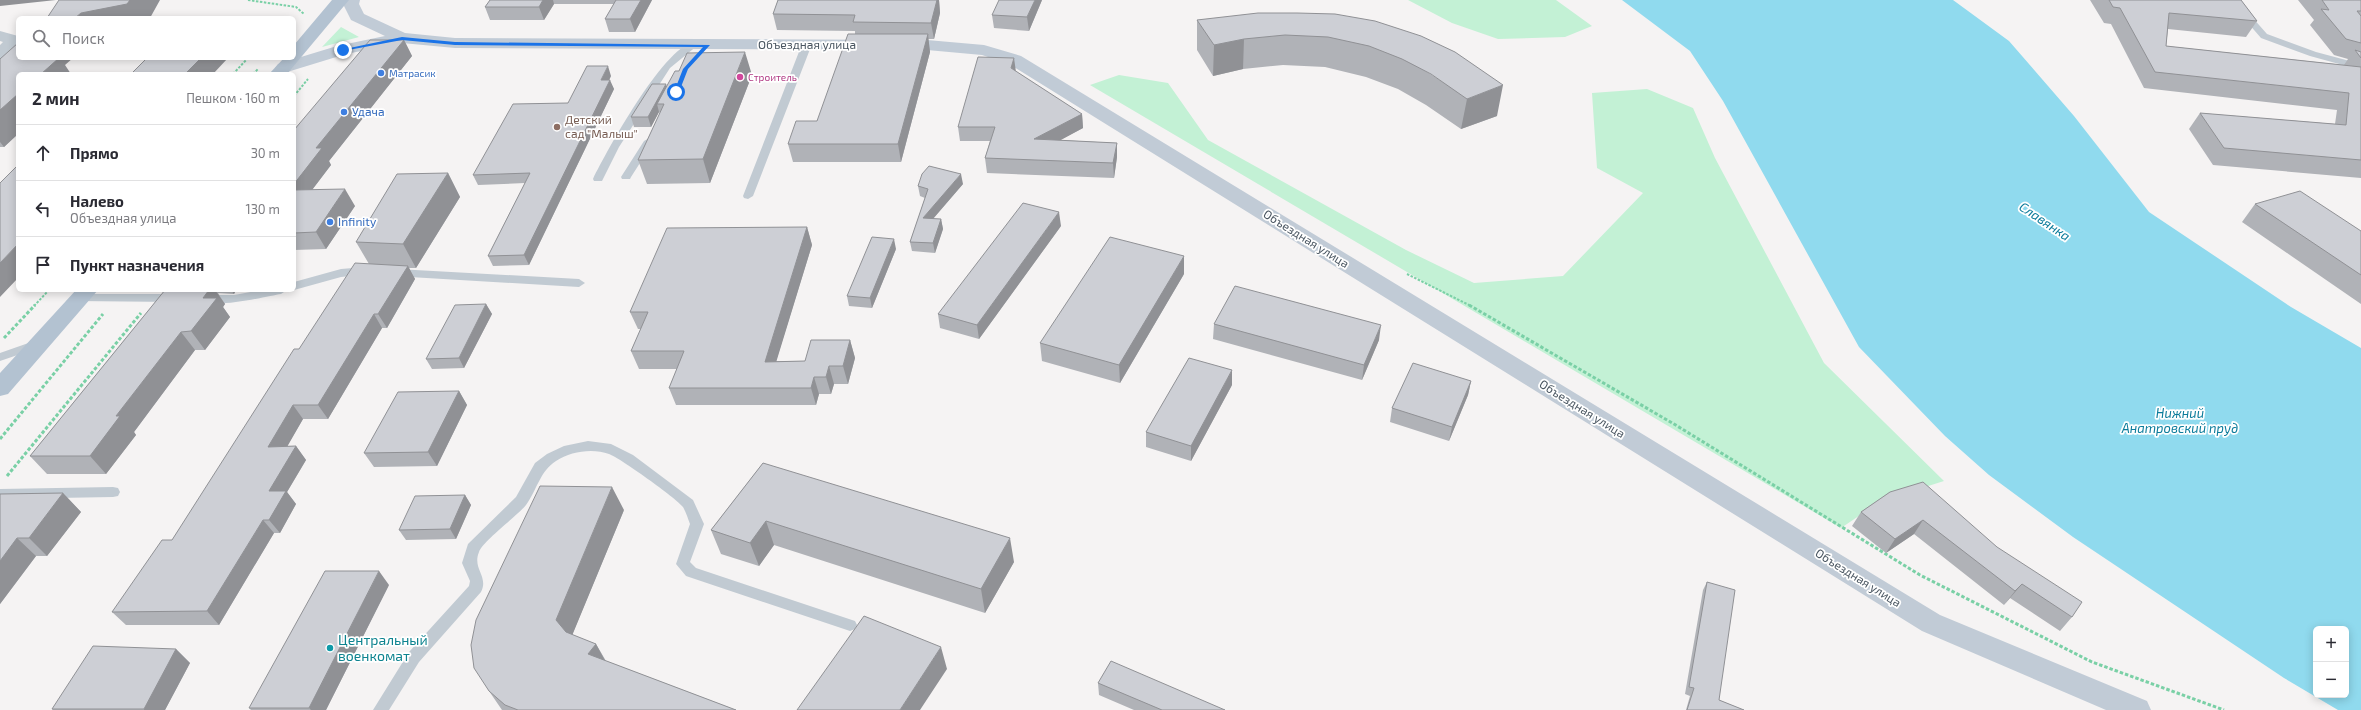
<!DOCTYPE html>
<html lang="ru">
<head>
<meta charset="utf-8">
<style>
	body { margin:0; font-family:"Exo 2",sans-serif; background:#f7f7f7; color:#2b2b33 }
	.controls { position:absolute; right:12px; bottom:12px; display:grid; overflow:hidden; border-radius:6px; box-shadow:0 2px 10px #0003 }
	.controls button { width:36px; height:36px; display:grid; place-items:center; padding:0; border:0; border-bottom:1px solid #e1e1e2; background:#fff; color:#2b2b33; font:20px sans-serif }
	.stop { position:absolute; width:12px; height:12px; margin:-9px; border:3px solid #1a73e8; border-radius:50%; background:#fff }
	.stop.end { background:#1a73e8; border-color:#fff; box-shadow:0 1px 4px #0008 }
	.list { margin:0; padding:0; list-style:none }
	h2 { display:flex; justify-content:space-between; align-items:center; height:52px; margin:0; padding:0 16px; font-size:17px }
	h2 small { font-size:13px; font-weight:400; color:#7c7c81 }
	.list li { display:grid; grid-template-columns:26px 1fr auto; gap:12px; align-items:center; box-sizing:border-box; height:56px; padding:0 16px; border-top:1px solid #e1e1e2 }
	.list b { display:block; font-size:15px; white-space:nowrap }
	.list p { margin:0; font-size:13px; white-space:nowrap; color:#7c7c81 }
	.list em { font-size:13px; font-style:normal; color:#7c7c81 }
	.icon { flex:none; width:22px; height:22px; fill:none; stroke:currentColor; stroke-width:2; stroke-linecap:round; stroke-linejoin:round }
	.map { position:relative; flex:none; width:2361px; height:710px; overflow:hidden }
	.search { position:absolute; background:#fff; box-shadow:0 2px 10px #0003; left:16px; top:16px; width:280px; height:44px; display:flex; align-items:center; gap:10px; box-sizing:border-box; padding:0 14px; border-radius:6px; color:#7c7c81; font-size:15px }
	.panel { position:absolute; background:#fff; box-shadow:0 2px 10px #0003; left:16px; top:72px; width:280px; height:220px; border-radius:6px }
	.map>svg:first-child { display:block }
	.green { fill:#c3f1d5 }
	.water { fill:#90daee; fill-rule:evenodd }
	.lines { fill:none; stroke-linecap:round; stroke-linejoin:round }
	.path-far1 { stroke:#7ad0a6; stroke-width:2; stroke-dasharray:2.5 1.5; stroke-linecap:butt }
	.path { stroke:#7ad0a6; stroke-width:3; stroke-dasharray:3.5 2; stroke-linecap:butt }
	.service { fill:#c1cad2; fill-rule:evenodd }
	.minor { fill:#c1cad2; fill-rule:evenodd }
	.secondary { fill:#c1cbd6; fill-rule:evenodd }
	.primary { fill:#b3c2d1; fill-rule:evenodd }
	.wall { fill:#b0b2b7 }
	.shaded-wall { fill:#909195 }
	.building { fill:#cdcfd5; stroke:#909195 }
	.route { fill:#1a73e8 }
	.shop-dot { fill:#3f7fe0; stroke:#fff; stroke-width:1.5 }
	.hotel-dot { fill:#d1479c; stroke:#fff; stroke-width:1.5 }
	.education-dot { fill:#8d6e63; stroke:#fff; stroke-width:1.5 }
	.culture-dot { fill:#0f9aa8; stroke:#fff; stroke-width:1.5 }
	.labels { text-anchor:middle; stroke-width:3.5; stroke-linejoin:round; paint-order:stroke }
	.far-shop-label { font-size:10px; fill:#366cbe; stroke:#fff; text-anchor:start }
	.far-hotel-label { font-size:10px; fill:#b23c85; stroke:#fff; text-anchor:start }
	.street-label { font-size:12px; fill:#4a5661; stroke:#fff }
	.shop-label { font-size:12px; fill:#366cbe; stroke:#fff; text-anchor:start }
	.education-label { font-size:12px; fill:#785e54; stroke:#fff; text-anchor:start }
	.water-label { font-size:13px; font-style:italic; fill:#0c7c9b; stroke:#fff }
	.near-culture-label { font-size:14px; fill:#0d838f; stroke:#fff; text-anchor:start }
</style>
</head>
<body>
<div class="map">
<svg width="2361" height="710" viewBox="0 0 2361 710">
	<rect width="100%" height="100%" fill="#f5f3f3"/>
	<path class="green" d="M1408,0H1556L1592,26L1565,37L1498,39L1452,23Z
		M341,27L359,37L322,47Z
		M1119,75L1168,83L1208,140L1406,250L1474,283L1563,276L1643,193L1597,168L1592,93L1647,89L1693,108L1715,158L1824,363L1944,481L1881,501L1841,528L1090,85Z"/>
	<path class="water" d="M1622,0H1953L2009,41L2074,116L2149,212L2291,307L2361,348V710H2338L2284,678L2073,537L1989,475L1945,436L1859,347L1723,101L1690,51ZM2316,629H2346V695H2316Z"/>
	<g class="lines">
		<path class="path-far1" d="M248,0L296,7L304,14
			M233,74L248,58
			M253,74L258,69
			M294,96L308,79
			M1407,274L1471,306
			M34,306L49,290"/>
		<path class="path" d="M1469,305L1674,424L1920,575L2092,662L2224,710
			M4,338L35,305
			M0,439L103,314
			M7,476L141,313"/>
		<path class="service" d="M2228,0H2237L2267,34L2316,52L2361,64V70L2310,56L2261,38Z
			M807,41L812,44L753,196L748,199L744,198L743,196L802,44Z
			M693,42L698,45L670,68L619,147L602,181H594L593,179C608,149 662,50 693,42Z
			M649,138L654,141L631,177L630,179H622L621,177L644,141Z
			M365,267L371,271L369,274L341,277L294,290V282L341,269Z
			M397,269L579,279L585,283L579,287L393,276L391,273Z
			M261,290H287L281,294C268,296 208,311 200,299L206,295H234Z
			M81,294H174L180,298L174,302L77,301L75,298Z
			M37,340L43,344L41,347L0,361V353Z
			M588,441L611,444L633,455L693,500L704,524L690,562L696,568L855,621L857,625L855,629L850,631L686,576L676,564L690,524C688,519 686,512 683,507C676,498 620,458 609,454C593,448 571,451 556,461C540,471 537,490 526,505C516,517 483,541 479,552C472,569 489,576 481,592L419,662L389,710H373L409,652L469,586L470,581L462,563L468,544L516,497L535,463L547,454L564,446Z
			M113,487L118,488L120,492L118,496L113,497L0,499V489Z"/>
		<path class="minor" d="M0,31L18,36V46L6,59L0,60V45L3,42L0,41Z"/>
		<path class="secondary" d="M344,0H360L359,4L364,14L405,33L455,38L927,40L984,45L1021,56L1940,615L2147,701L2151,710H2106L1922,631L1009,64L982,55L927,50L455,48L402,43L346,54L284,73L278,72L275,68L278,64L337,46L385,36L351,20L343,4Z"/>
		<path class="primary" d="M332,0H349L287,74H269L284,58H294V45Z
			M76,290H98L8,394L0,396V373Z"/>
	</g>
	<path class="wall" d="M490,0H652L635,32H609L605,19L614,4H554L544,20H490L485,7Z
		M778,0H939L940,13L934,39H928L930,52L901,162H793L788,144L817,121L855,34V31L777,30L773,14Z
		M1042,0L1029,31L994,28L992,15Z
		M2090,0H2241L2257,21L2246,37L2168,29L2166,46L2344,65L2348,59L2334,55L2310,25L2314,20L2298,0H2361V178L2213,165L2189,129L2200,113L2335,124L2337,110L2144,88L2111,24L2104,23Z
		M1335,14L1497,116L1461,129L1426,105L1398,89L1366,77L1325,67L1283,65L1243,69L1213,76L1197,50V20Z
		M404,40L412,56L329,161L331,165L312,190L355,206L326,249L294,250V130Z
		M0,59L65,65L18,74V134L4,147H0Z
		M1015,71L1082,114L1083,128L1060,140L1117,143V157L1114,178L987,173L985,158L990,141H960L958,127Z
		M752,75L710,183L647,184L638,160L660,113L659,112L651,127H634L631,117L667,86Z
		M611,76L609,80L614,89L529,265L493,266L488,256L525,183L478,185L473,175L568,103Z
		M448,173L460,197L416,268H409L415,279L387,328H382L328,419H303L287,446H296L306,460L287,492L296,504L280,533H274L219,625H126L112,612L172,540L299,349L369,264L356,242Z
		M963,184L933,219H941L943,229L935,253L912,251L910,242L925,198L920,196L918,186Z
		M2255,204L2361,231V304L2242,222Z
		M1061,226L979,339L940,328L938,314Z
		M807,227L812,245L776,361H805L850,340L855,358L848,384H834L831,394H819L816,405H676L669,388L677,369H639L631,351L641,329H638L630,312Z
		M896,249L872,308L849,306L847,296Z
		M1184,274L1120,383L1042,361L1040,343Z
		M165,290H236L234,294L218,293L225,304L223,307L230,317L205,350H195L134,432L136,435L106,474H47L30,456Z
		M486,304L492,314L464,368L432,369L426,359Z
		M1214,324L1379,340L1362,380L1213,339Z
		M1471,381L1468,395L1449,441L1390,422L1392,408Z
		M1232,385L1191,461L1146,447V432Z
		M459,391L467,405L437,466L374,467L364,453Z
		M763,463L1014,562L985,613L774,545L759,566L721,554L711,530Z
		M1890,492L2072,617L2060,631L2010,598L2004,605L1914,534L1886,553L1852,526L1861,512Z
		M63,493L81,512L47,556H36L0,604V494Z
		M465,495L471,505L456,539L406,540L399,530Z
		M624,510L572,635L596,644L606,661L736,710H502L489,691Z
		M1707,582L1719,700L1744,710H1686L1690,696L1685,694L1703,590Z
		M389,585L326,710H251L249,708Z
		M176,649L190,663L165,710H53L52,709Z
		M1098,683L1225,710H1134L1099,695Z"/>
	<path class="shaded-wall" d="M0,0H56L0,6Z
		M130,0H160L150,18H75L81,13Z
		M543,0H553L554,4L544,20L539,7Z
		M641,0H652L635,32L630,19Z
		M937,0H939L940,13L934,39L931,23Z
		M1035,0H1042L1029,31L1027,17Z
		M928,34L930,52L901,162L898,144Z
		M1244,39L1243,69L1213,76L1214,45Z
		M404,40L412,56L329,161L331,165L299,207L294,198V184L316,148Z
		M745,52L752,75L710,183L703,159Z
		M33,58H73L65,65L71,74H41Z
		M201,58H228L213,74H185Z
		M1014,58L1016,72L1011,68Z
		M608,66L611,76L604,90L601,80Z
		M610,80L614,89L529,265L524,255Z
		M666,84L669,94L657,104L659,112L651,127L648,117Z
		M1503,85L1497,116L1461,129L1467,99Z
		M18,94V134L4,147L0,142V110Z
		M1082,114L1083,128L1035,154L1034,139Z
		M1117,143V157L1114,178L1113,163Z
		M448,173L460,197L416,268L403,244Z
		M961,174L963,184L925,228L923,218Z
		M345,189L355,206L326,249L316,232Z
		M1059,212L1061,226L979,339L977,325Z
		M941,219L943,229L935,253L933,243Z
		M807,227L812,245L771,379L765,362Z
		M894,239L896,249L872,308L870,298Z
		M18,244V278L0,297V263Z
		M1184,256V274L1120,383L1119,365Z
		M408,266L415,279L387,328L378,314Z
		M209,290H215L225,304L223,307L230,317L205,350L191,331L203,298Z
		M231,290H236L234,294Z
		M486,304L492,314L464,368L459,358Z
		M374,314L382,328L328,419L318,405Z
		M1381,325L1379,340L1362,380L1364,365Z
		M181,332L195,350L134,432L136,435L106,474L90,456L116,416Z
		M850,340L855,358L848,384L843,366Z
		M829,366L834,384L831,394L826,377Z
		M1232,370V385L1191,461V446Z
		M814,377L819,394L816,405L811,388Z
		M1471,381L1468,395L1449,441L1452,427Z
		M459,391L467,405L437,466L428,452Z
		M293,405L303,419L279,461L268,447Z
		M296,446L306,460L287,492L296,504L280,533L269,520V491Z
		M612,487L624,510L569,643L556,620Z
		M63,493L81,512L47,556L29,538Z
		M465,495L471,505L456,539L450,529Z
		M263,520L274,533L219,625L207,611Z
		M1923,520L1914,534L1886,553L1895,539Z
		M766,521L774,545L759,566L750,543Z
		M17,538L36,556L0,604V561Z
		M1010,538L1014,562L985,613L981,589Z
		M379,571L389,585L326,710H311L309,708Z
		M2022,584L2004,605L2015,591Z
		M596,644L608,666L588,654Z
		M941,647L947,669L920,710H900Z
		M176,649L190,663L165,710H144V709Z"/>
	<path class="building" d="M59,0H130L127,4L81,13L75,18H47Z
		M490,0H543L539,7H485Z
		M616,0H641L630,19H605Z
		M778,0H937L931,23L853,22L855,15L773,14Z
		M999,0H1035L1027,17L992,15Z
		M2109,0H2241L2257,21L2169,13L2166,46L2361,67V160L2224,148L2200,113L2346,125L2349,93L2155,72L2120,8L2113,7Z
		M2322,0H2361V11H2357L2361,16V43L2346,39L2321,9L2329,10Z
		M1258,13H1297L1335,14L1375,21L1421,36L1455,52L1503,85L1467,99L1431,74L1402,59L1369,46L1328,37L1285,35L1244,39L1214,45L1197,20Z
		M848,34H928L898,144H788L796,121H817Z
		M370,40H404L316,148H322L294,184V130Z
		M18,43V58H59L41,74H18V94L0,110V59Z
		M2355,50L2361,52V58Z
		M745,52L703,159L638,160L664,104H657L675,71H679L687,53Z
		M978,57L1014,58L1011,68L1082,114L1034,139L1117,143L1113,163L985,158L995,127H958Z
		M147,58H201L185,74H131Z
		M587,66H608L601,80H610L524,255L488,256L530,173L473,175L513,104L568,103Z
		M652,84H666L648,117H631Z
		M18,165V244L0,263V183Z
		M929,166L961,174L923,218L941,219L933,243L910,242L928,189L918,186L922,174Z
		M448,173L403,244L356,242L397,174Z
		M345,189L316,232L294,233V190Z
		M2300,191L2361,231V275L2255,204Z
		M1023,203L1059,212L977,325L938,314Z
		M807,227L765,362L805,361L811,340H850L843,366H829L826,377H814L811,388H669L684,351H631L648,312H630L667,228Z
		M872,237L894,239L870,298L847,296Z
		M1110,237L1184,256L1119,365L1040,343Z
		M355,263L408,266L378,314H374L318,405H293L268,447L296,446L269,491H286L269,520H263L207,611L112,612L162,540H172L294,349H299Z
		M1235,286L1381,325L1364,365L1214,324Z
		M165,290H209L203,298H217L191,331L181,332L116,416H120L90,456H30Z
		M486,304L459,358L426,359L455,305Z
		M1189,358L1232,370L1191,446L1146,432Z
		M1413,363L1471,381L1452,427L1392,408Z
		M459,391L428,452L364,453L398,392Z
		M763,463L1010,538L981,589L766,521L750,543L711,530Z
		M1923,482L1997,547L2082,602L2072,617L2022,584L2015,591L1923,520L1895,539L1861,512L1890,492Z
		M540,486L612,487L556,620L566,632L596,644L588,654L736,710H518L505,705L489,691L474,668L471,645L476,620Z
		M63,493L29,538H17L0,561V494Z
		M465,495L450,529L399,530L415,496Z
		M325,571H379L309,708H249Z
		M1707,582L1735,590L1719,700L1744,710H1687L1694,688L1689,687Z
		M864,616L941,647L900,710H797Z
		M93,646L176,649L144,709H52Z
		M1111,661L1225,710H1162L1098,683Z"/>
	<path class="route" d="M402,37L455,42L710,45L688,69L679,92L676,94L674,92L683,69L703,47L455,45L402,40L343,51L340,50Z"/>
	<g class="shop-dot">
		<circle cx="381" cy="73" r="4"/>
		<circle cx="344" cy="112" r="4"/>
		<circle cx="330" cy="222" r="4"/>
	</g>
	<circle class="hotel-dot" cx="740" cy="77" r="4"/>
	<circle class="education-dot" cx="557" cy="127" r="4"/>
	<circle class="culture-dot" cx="330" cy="648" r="4"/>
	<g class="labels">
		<g class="far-shop-label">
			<text x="389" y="77">Матрасик</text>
		</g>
		<g class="far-hotel-label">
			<text x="748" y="81">Строитель</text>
		</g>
		<g class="street-label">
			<text x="807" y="49">Объездная улица</text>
			<text transform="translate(1306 239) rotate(32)" y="4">Объездная улица</text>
			<text transform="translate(1582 409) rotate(32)" y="4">Объездная улица</text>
			<text transform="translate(1858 578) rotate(32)" y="4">Объездная улица</text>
		</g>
		<g class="shop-label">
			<text x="352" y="116">Удача</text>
			<text x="338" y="226">Infinity</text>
		</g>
		<g class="education-label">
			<text x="565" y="124">Детский<tspan x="565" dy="14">сад "Малыш"</tspan></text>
		</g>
		<g class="water-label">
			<text transform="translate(2045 221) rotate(34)" y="5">Славянка</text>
			<text x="2180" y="418">Нижний<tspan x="2180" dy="15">Анатровский пруд</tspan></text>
		</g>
		<g class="near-culture-label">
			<text x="338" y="645">Центральный<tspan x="338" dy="16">военкомат</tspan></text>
		</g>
	</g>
</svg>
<div class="controls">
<button>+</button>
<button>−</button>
</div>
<div class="stop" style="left:676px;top:92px"></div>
<div class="stop end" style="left:343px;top:50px"></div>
<div class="search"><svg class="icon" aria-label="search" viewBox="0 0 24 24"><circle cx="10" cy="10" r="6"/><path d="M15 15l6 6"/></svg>Поиск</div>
<section class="panel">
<h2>2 мин<small>Пешком · 160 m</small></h2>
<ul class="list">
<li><svg class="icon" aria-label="ahead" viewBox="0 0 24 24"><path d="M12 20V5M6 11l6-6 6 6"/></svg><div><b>Прямо</b></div><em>30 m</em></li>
<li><svg class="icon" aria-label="left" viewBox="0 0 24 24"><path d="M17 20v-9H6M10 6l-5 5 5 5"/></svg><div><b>Налево</b><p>Объездная улица</p></div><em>130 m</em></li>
<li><svg class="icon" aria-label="arrive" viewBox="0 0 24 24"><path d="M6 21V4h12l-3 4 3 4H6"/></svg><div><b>Пункт назначения</b></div></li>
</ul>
</section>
</div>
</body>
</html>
